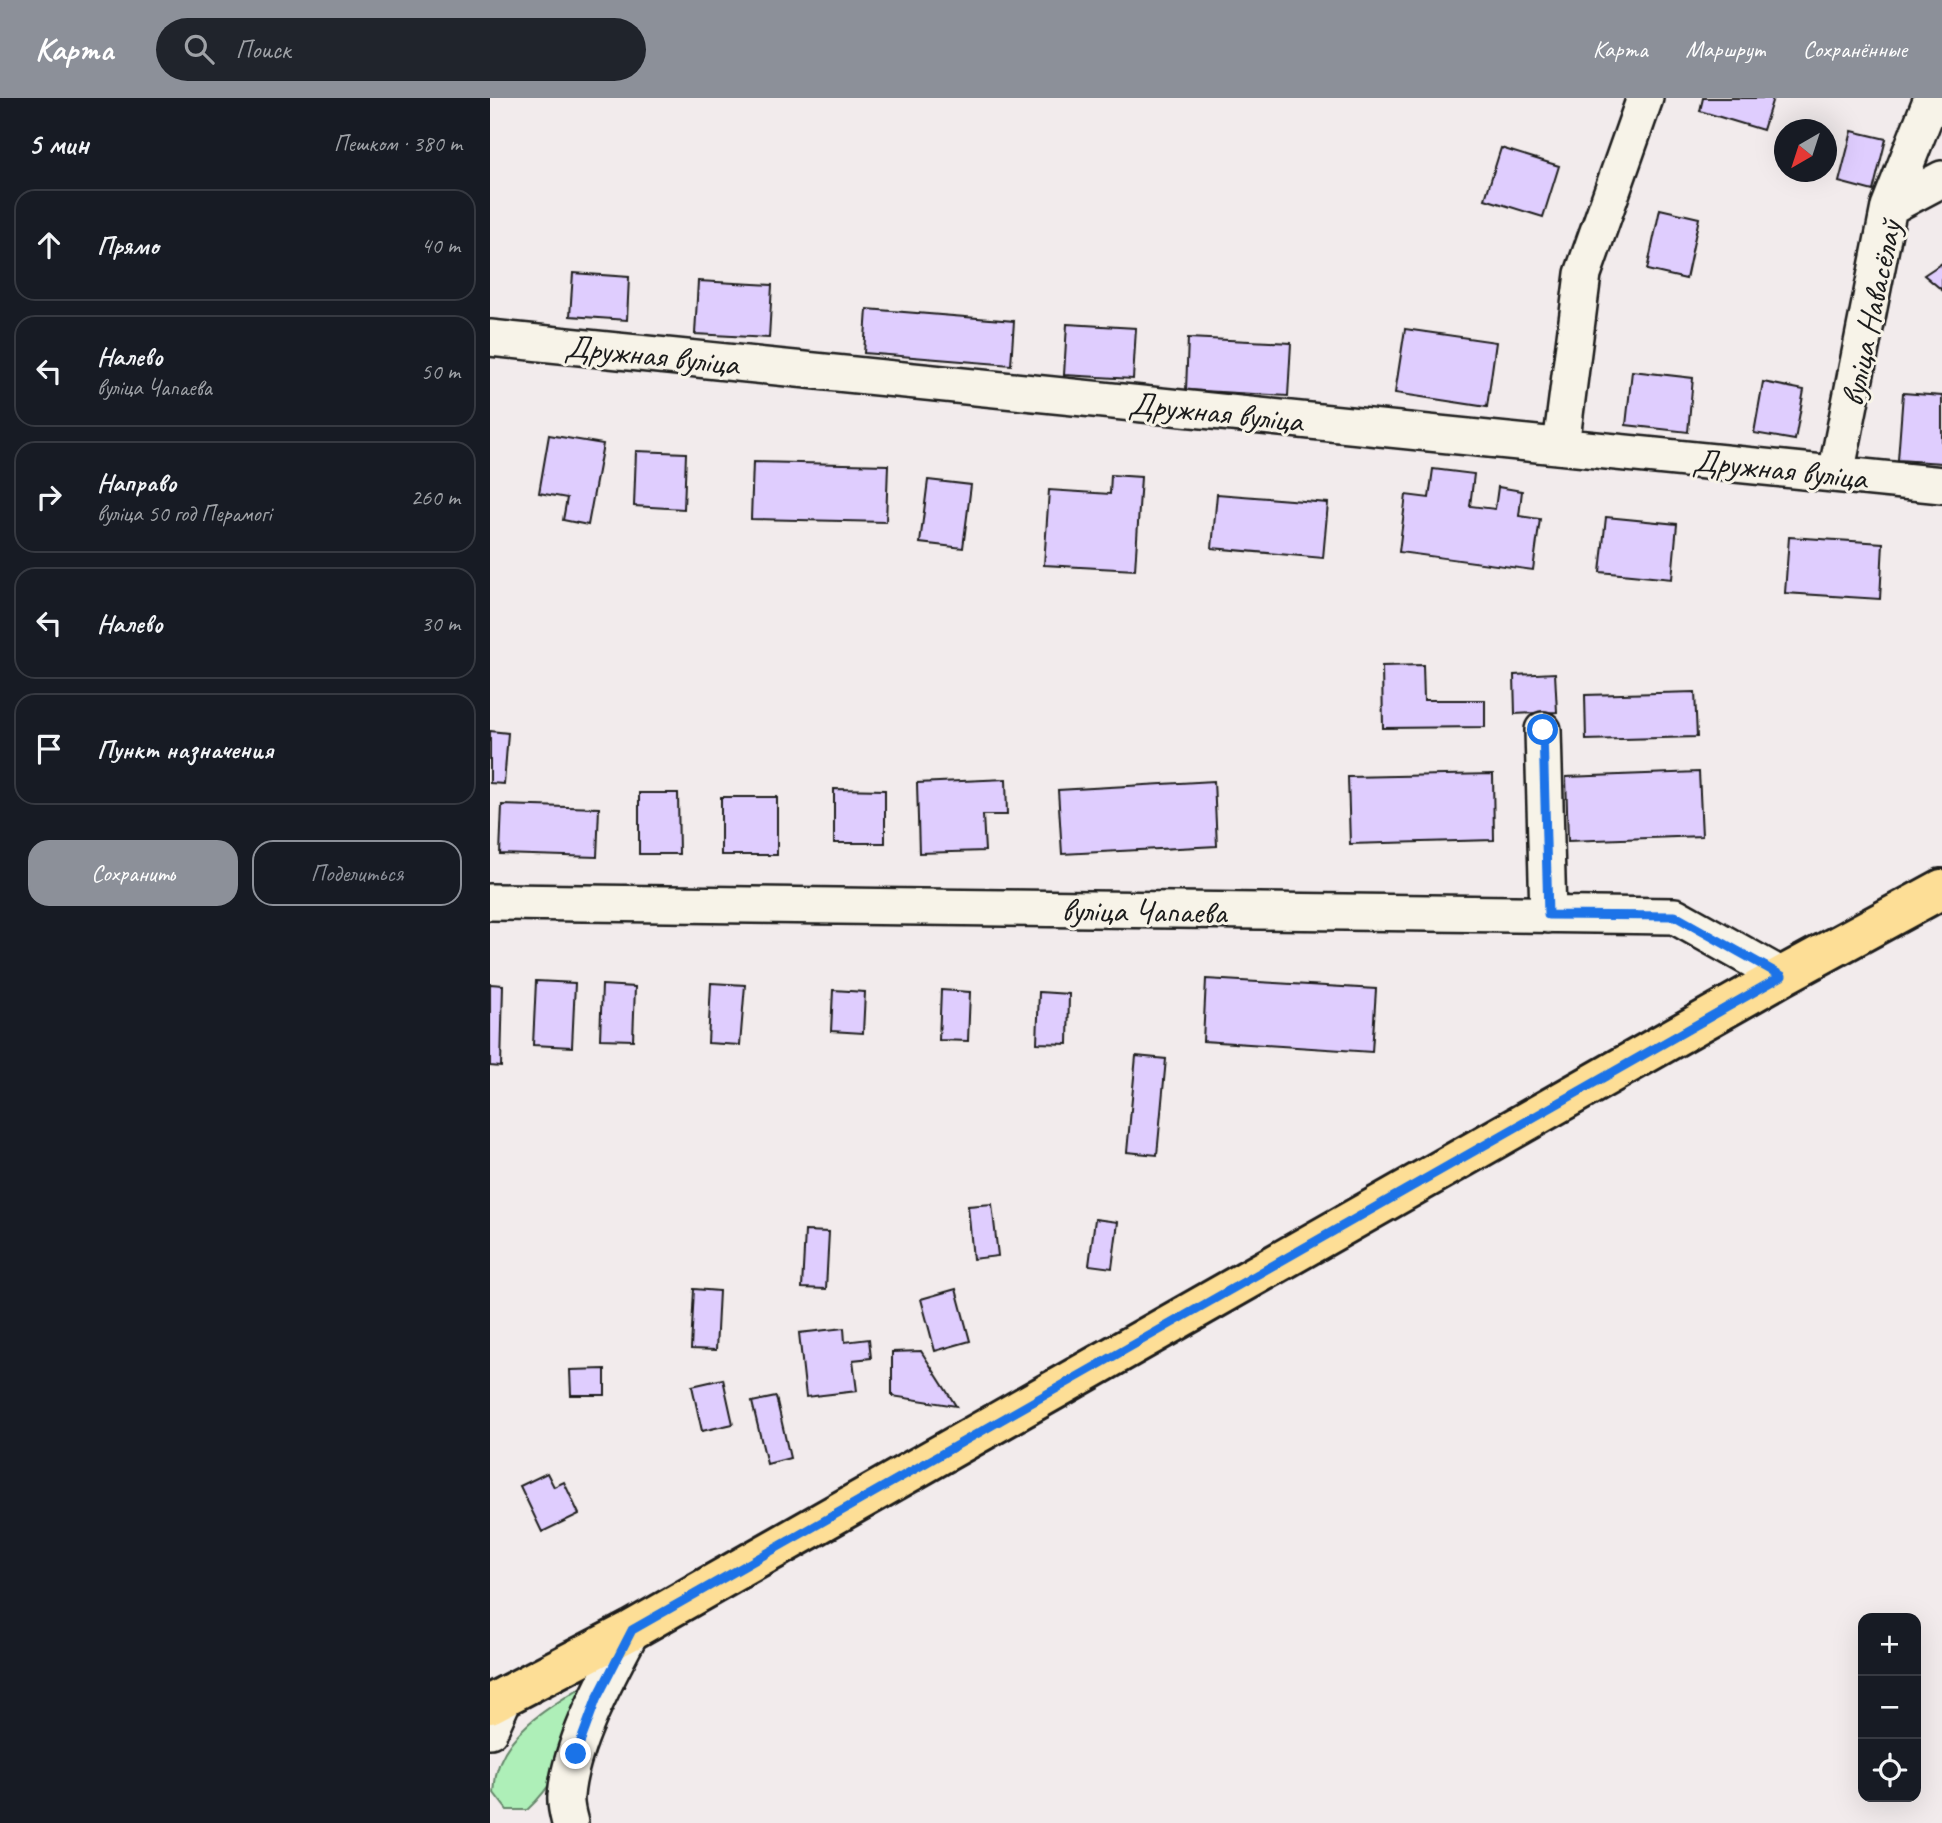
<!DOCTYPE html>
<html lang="ru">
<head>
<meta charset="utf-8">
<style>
	body { margin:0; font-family:Caveat,sans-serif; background:#20242c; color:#f1f3f6 }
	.controls { position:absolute; right:21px; bottom:21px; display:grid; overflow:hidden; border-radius:14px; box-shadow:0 7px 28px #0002 }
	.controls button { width:63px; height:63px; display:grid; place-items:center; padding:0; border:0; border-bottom:2px solid #363941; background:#171b24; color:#f1f3f6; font:35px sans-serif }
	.compass { position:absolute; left:1284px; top:21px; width:63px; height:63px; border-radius:50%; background:#171b24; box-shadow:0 7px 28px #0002; rotate:219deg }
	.stop { position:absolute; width:21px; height:21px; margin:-16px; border:5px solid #1a73e8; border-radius:50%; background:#fff }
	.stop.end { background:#1a73e8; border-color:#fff; box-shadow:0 2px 7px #0008 }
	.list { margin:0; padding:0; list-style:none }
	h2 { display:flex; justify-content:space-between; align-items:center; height:91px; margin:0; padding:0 28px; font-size:30px }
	h2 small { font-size:23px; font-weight:400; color:#9ea1a6 }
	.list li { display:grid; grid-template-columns:46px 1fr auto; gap:21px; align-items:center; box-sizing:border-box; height:112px; margin:0 14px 14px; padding:0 14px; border:2px solid #363941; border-radius:21px }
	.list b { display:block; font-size:26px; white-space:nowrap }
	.list p { margin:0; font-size:23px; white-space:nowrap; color:#9ea1a6 }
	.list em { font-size:23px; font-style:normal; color:#9ea1a6 }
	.actions { display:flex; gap:14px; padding:21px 28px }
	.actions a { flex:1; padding:16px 0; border:2px solid #8c9099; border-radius:21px; text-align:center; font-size:24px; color:#8c9099 }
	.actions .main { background:#8c9099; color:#fff }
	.icon { flex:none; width:38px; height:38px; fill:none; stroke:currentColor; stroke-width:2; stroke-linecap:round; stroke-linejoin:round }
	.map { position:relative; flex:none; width:1452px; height:1725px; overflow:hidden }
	header { display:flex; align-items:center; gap:42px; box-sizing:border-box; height:98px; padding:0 35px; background:#8c9099; color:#fff }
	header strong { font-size:33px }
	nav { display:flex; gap:38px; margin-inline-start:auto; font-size:24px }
	.search { width:490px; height:63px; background:#20242c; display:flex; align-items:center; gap:18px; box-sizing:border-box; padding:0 24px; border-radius:38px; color:#9ea1a6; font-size:26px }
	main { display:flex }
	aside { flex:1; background:#171b24 }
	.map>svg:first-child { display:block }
	.green { fill:#aeefb8; stroke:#65866a; stroke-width:2 }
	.building { fill:#dfcdfe; stroke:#1c1c1c; stroke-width:2 }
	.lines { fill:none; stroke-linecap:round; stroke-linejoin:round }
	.minor-casing { stroke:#1c1c1c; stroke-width:40 }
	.major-casing { stroke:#1c1c1c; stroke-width:44 }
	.minor { stroke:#f7f3e8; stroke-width:35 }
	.major { stroke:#fdde96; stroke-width:38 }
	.route { stroke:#1a73e8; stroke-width:9 }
	.labels { text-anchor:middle; stroke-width:6; stroke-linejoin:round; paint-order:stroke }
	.street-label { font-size:33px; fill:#1c1c1c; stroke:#f7f3e8 }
</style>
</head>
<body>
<header>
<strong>Карта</strong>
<div class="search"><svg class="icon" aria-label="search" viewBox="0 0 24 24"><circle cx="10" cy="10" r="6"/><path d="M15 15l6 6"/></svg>Поиск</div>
<nav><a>Карта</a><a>Маршрут</a><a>Сохранённые</a></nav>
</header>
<main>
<aside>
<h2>5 мин<small>Пешком · 380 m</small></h2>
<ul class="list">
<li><svg class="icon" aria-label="ahead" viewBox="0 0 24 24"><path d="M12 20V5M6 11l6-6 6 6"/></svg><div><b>Прямо</b></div><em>40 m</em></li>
<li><svg class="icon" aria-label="left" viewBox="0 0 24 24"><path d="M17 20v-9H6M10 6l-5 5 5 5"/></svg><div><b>Налево</b><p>вуліца Чапаева</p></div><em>50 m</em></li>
<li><svg class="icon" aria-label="right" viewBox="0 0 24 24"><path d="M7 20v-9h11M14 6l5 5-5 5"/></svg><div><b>Направо</b><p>вуліца 50 год Перамогі</p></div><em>260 m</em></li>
<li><svg class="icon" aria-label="left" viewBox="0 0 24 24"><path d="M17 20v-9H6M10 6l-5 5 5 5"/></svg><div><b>Налево</b></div><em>30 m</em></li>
<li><svg class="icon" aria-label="arrive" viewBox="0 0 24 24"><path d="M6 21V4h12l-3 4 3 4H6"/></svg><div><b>Пункт назначения</b></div></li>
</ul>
<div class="actions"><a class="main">Сохранить</a><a>Поделиться</a></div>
</aside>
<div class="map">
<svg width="1452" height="1725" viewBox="0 0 1452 1725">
	<rect width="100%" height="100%" fill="#f2ebec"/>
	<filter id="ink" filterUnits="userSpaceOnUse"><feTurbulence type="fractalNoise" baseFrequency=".0143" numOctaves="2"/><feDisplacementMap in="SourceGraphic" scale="14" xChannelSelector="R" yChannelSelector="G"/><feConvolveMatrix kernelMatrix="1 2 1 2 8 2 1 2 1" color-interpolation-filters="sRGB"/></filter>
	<g filter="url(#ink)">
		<path class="green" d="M108,1579C89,1625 75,1678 37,1712H17L4,1695C5,1688 5,1680 7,1673C19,1627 71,1603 108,1579Z"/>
		<path class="building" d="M1213,0H1283L1273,32L1210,13Z
			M1362,33L1396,41L1383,93L1349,84Z
			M1011,50L1069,68L1053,119L995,101Z
			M1170,111L1209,120L1196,181L1157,172Z
			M1452,165V192L1434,177Z
			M83,175L139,179L137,222L80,218Z
			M208,183L282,187L279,240L205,236Z
			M377,211L524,223L521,267L374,255Z
			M577,226L646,230L643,281L574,277Z
			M915,231L1006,244L997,309L905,295Z
			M698,240L801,245L798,298L696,292Z
			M1142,273L1203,280L1198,334L1136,327Z
			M1273,284L1314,292L1305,342L1264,335Z
			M1413,295L1452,298V365L1408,362Z
			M59,337L113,346L98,427L73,422L77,400L49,395Z
			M146,353L196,355L194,411L144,408Z
			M263,364L398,367L396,424L261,421Z
			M943,371L984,376L980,408L1005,411L1008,389L1032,393L1029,418L1050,421L1043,472L909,454L916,397L939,400Z
			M621,377L651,379L645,472L554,467L559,392L620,396Z
			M438,382L481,387L473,450L430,445Z
			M727,396L838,405L833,460L722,450Z
			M1116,419L1187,426L1182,481L1110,474Z
			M1299,439L1393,445L1390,501L1295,495Z
			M933,567L934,602H995V629L893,630L892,568Z
			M1065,575L1067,614L1025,616L1024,577Z
			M1205,594L1207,639L1096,642L1095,597Z
			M0,633L18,635L14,686L0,685Z
			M1209,674L1212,738L1078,743L1076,679Z
			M1003,676L1004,742L860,746L858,679Z
			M516,681L517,717H493L495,753L429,755L427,685Z
			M724,683L727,748L572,756L568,692Z
			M344,691L395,692V745H344Z
			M149,695H188L189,756H149Z
			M231,699H287V757H231Z
			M12,707L109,710L107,759L10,756Z
			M716,881L886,891L882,954L713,943Z
			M46,883L85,885L82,949L43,947Z
			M221,885L255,887L250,947L218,945Z
			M0,886L13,887L11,969L0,968Z
			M112,887L145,889L143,942L110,941Z
			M343,892L375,894L373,935L341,933Z
			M451,892L480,894L478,943L449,942Z
			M549,894L579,896L578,946L547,945Z
			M646,958L676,961L667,1057L637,1054Z
			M502,1106L508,1158L483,1161L478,1108Z
			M605,1121L628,1124L622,1170L599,1167Z
			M315,1133L339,1134L336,1191L312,1190Z
			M204,1191L229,1193L226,1252L201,1251Z
			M466,1191L480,1243L445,1253L431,1201Z
			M354,1230L355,1244L379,1241L381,1260L363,1262L367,1293L316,1299L309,1235Z
			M431,1253L466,1308L402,1298V1254Z
			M115,1271V1297H81L80,1272Z
			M233,1281L243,1326L212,1333L202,1288Z
			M286,1299L300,1360L277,1366L262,1304Z
			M57,1375L64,1389L74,1384L89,1416L52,1434L30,1388Z"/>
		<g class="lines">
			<defs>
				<path id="minor" d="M1399,109L1442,0
					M0,240L1452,387
					M1071,348L1093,176L1155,0
					M1346,376L1399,109L1452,81
					M1053,632L1058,817
					M0,804L1185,818L1292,878
					M0,1632L16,1596
					M80,1725C78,1717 75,1707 76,1698C80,1646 118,1578 142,1532"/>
				<path id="major" d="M0,1606L142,1532L1292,878L1452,791"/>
			</defs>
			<use href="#minor" class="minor-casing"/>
			<use href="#major" class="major-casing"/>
			<use href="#minor" class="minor"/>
			<use href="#major" class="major"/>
		</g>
	</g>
	<g class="lines" filter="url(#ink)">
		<path class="route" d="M86,1656L106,1602L142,1532L1292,878L1185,818L1058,817L1053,632"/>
	</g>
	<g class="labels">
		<g class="street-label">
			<text transform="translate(1380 215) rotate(-78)" y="12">вуліца Навасёлаў</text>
			<text transform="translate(162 256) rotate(6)" y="12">Дружная вуліца</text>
			<text transform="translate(726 313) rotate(6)" y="12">Дружная вуліца</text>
			<text transform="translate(1290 370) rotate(6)" y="12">Дружная вуліца</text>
			<text transform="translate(654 812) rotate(1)" y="12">вуліца Чапаева</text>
		</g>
	</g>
</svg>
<div class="controls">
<button>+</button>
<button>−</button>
<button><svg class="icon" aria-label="locate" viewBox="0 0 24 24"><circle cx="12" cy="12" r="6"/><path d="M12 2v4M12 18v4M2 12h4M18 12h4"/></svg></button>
</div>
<svg class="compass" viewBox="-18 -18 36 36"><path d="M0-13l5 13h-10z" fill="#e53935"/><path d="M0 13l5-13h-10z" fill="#9ea1a6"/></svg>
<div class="stop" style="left:1053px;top:632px"></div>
<div class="stop end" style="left:86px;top:1656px"></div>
</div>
</main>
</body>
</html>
